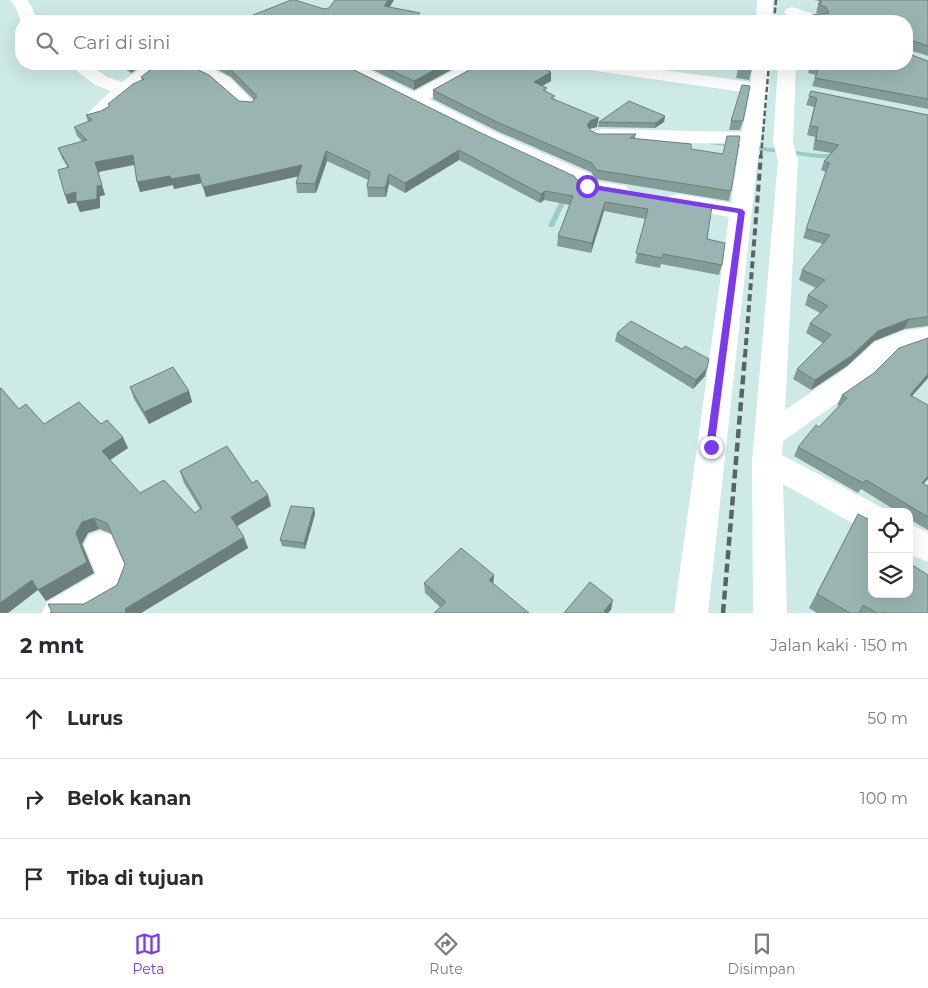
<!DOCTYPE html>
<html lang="id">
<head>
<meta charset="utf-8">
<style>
	body { margin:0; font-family:Montserrat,sans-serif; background:#f2f2f3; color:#2b2b33 }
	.controls { position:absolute; right:15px; bottom:15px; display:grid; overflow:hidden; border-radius:10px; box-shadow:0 5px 20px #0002 }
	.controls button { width:45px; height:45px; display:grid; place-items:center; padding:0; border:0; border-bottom:1px solid #e1e1e2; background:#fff; color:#2b2b33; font:25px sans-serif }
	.stop { position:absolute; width:15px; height:15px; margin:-11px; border:4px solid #7c3aed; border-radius:50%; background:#fff }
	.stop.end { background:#7c3aed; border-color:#fff; box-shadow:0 1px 5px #0008 }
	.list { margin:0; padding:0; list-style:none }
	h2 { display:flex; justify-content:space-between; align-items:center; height:65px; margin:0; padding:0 20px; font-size:21px }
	h2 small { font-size:16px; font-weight:400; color:#7c7c81 }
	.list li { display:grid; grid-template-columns:32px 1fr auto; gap:15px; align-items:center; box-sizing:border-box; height:80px; padding:0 20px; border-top:1px solid #e1e1e2 }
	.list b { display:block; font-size:19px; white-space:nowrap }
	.list em { font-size:16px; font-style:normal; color:#7c7c81 }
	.icon { flex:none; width:28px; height:28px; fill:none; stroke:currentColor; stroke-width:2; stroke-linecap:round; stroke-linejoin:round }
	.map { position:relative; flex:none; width:928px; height:613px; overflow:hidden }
	.search { position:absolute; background:#fff; box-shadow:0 5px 20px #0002; left:15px; right:15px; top:15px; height:55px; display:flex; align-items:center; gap:12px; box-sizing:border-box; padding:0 18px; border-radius:20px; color:#7c7c81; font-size:19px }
	.sheet { height:305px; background:#fff }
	nav { display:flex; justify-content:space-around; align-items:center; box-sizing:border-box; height:70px; border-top:1px solid #e1e1e2; background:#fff; font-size:14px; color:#7c7c81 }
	nav a { display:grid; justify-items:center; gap:2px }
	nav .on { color:#7c3aed }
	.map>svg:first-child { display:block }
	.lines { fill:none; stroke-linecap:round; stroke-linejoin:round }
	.stream { fill:#98cdc7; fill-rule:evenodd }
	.minor { fill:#fff; fill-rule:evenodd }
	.rail-far2 { stroke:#576664; stroke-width:2.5; stroke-dasharray:5.5 2.5; stroke-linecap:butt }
	.rail-far1 { stroke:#576664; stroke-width:4; stroke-dasharray:7 4; stroke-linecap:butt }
	.rail { stroke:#576664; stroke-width:4.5; stroke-dasharray:9 4.5; stroke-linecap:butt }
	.wall { fill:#849c98 }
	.shaded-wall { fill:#6c7f7c }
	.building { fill:#9ab5b1; stroke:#6c7f7c }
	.route { fill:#7c3aed }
</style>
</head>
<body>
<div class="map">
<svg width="928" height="613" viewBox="0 0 928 613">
	<rect width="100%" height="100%" fill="#ceeae6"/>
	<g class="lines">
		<path class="stream" d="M712,141L819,154H838L841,156L838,158H819L710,144V142Z
			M565,195L568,197L554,226L553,227H549L548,226L562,197Z"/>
		<path class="minor" d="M10,0H27L32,7L37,21L21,22L16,8Z
			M757,0H773L772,21H756Z
			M792,7L823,17L825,21C813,22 792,23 784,12L786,9Z
			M68,64H88L107,77L122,82L140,69L159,64H204L230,78L257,105L254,109C235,114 226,91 212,82C203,76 193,72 182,68L152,77L122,101L104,118L97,120L90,118L87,114L111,91L95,85Z
			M335,64H357L414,92L465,64H487L484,68L429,99L496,133L590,174L594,181L626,186L629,191L626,196L618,197L579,191L574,184L482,141L338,68Z
			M573,64H619L751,82L752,64H770L769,89L758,155L708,613H674L729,217L678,208L670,206L667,201L670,196L678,194L731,203L740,144L602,141L595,139L592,135L595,131L602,129L742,132L750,93L582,69L576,68Z
			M778,64H796L793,143L798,160L785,410L848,367L875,342L904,331L928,327V345L909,349L893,356L868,381L783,441L782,455L883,508L885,512H872V531L861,528L783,484L787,613H753L752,461L778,160L773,143Z
			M909,524L928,532V562L909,554Z
			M100,531L111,535L129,575L121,595L90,613H42L47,602L96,574L84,545L89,535Z"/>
		<path class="rail-far2" d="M774,21L776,0
			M761,156L769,64"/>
		<path class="rail-far1" d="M745,356L761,155"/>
		<path class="rail" d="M723,613L745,355"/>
	</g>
	<path class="wall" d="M814,0H928V56L909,50V54L928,61V109L812,86L816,75L808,73L811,64H907L820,14L816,13L819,1Z
		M123,64H153L140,67L131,73L125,69Z
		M207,64H342L580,183L712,206L707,239L722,265L719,275L661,264L660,268L635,263L645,219L604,211L591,253L557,246L558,236L570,205L544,200L540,203L459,160L405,193L389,184L386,197H368L367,187L368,180L327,161L316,193H297L296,183L299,176L206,197L202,183L174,189L173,185L140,192L135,165L98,172L105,195L100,196V208L80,212L76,202L68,204L65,195L68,168L62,158L58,148L82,141L77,136L74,127L88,122L86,115L101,111L109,106L108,104L142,80L141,77L239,101L252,102L254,100L231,77Z
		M361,64H462L414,90Z
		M739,64L752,69L749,80L736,78Z
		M551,72V81L542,86L547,92L555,100L597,127L589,129L591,131L598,134H636L635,139L691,149L731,191L729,201L595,179L591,172L497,131L433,99V90Z
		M811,91L928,115V326L904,329L874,341L847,366L811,390L793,379L797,369L823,343L806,333L810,323L820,313L805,305L808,295L816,288L799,280L802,270L823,244L803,238L826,172L821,170L824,161L831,153L813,150L815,137L807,135L814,107L806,105Z
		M665,116L664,122L655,128L598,127L599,122Z
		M731,121H743L740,130H729Z
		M617,333L705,376L693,389L615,341Z
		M928,338V378L912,396L924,484L928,486V530L909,519V512H898L861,489L858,493L794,456L798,447L819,427L839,406L837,405L842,395Z
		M130,387L189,391L192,402L149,424L134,399Z
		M19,409L44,424H101L128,448L110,460L140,493L195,513L200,509L184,483L180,471L252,483L271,506L237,526L248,548L141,613H50L84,604L117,585L125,564L112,534L99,529L88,533L82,544L94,573L46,601Z
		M314,508L315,514L305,549L282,546L280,540Z
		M858,514L872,594L928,613H817L809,608Z
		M494,575L493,583L440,607L425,593L424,583Z"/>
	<path class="shaded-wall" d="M388,0H394L385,15L384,6Z
		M129,64H153L140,67L131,73Z
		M445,64H462L414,90V81Z
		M551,72V81L533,91L534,82Z
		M665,116L664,122L655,128L656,123Z
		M599,118L597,127L589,129L587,125L591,120Z
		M459,150V160L405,193V183Z
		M326,151L327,161L316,193L315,184Z
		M133,155L136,164L98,172L105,195L100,196V208L80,212L76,202L95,162Z
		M302,165L304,175L206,197L203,187Z
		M199,174L202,183L174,189L173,185L140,192L137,182L170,176Z
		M389,174V184L386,197L385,188Z
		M545,191L544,200L540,203L541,194Z
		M76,192L80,201L68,204L65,195Z
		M605,202L604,211L591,253L592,243Z
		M909,319L904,329L874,341L847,366L811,390L815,380L878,331Z
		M707,368L705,376L693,389L696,380Z
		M928,374V378L904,405L910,395Z
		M189,391L192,402L149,424L144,412Z
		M123,437L128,448L107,462L102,451Z
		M928,476V479L916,492L922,483Z
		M268,495L271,506L234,528L231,517Z
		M314,508L315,514L305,549L304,543Z
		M94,518L99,529L88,533L82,544L94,573L46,601L38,590L8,613H0V603L32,580L76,533L82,522Z
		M244,537L248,548L141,613H124L125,609Z
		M494,575L493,586L489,580Z
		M613,600L611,610L608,613H604V611Z"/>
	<path class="building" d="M291,0H295L324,9L329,8L335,0H388L384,6L420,13L417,16L427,18L424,21H238Z
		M819,0H928V46L911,40L908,42L909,54L928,61V99L815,78L819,66L811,64H907V21H810L812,15L829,13L826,7L818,4L822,2Z
		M171,64H186L209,75L239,101L252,102L257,96L229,68L222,64H342L481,133L574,176L580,183L712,206L707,239L725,243L722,265L663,254L662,258L636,253L648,209L605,202L592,243L558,236L573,196L545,191L541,194L459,150L405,183L389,174L385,188L367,187L370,172L326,151L315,184L296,183L302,165L203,187L199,174L171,179L170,176L137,182L133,155L95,162L102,185L97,186V199L76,202V192L65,195L58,170L69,167L58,148L87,140L74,127L92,120L86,115L101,111L110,106L108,104L133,84L144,79L141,77L150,70Z
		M378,64H445L414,81Z
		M480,64H534L551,72L534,82L547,88L543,90L555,96L551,98L599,118L591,120L587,125L591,131L598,134H636L630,138L691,144V149L723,154L727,136H740L731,191L596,170L592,163L497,122L433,90Z
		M739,64H752V69L738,67Z
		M742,85L750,86L743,121H731Z
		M811,91L928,115V317L909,319L878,331L851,356L815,380L797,369L831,335L810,323L828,306L808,295L825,280L802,270L830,235L806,229L829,163L824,161L839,145L816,140L818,127L810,126L817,98L809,96Z
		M629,101L665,116L656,123L599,122Z
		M631,321L682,349L685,346L709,359L707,368L696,380L617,333Z
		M928,338V374L910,395L928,405V476L922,483L928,486V517L866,480L863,483L798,447L816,425L819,427L847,398L842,395L874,373L899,348Z
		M173,367L189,391L144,412L130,387Z
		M1,388L19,409L26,404L44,424L79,402L101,424L107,420L123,437L102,451L140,493L164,480L195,513L202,508L180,471L227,446L252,483L257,480L268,495L231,517L244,537L125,609L126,612L124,613H50L52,612L48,604H84L117,585L125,564L107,523L94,518L82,522L76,533L87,562L38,590L32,580L0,603V389Z
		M291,506L314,508L304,543L280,540Z
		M858,514L872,521V594H909V563L928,575V613H886L884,612V613H877L863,605L859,613H850L817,594Z
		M461,548L494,575L489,580L529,613H434L446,602L424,583Z
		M590,582L613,600L604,611L606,613H564Z"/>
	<path class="route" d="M587,184L742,209L745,212L714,450L711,451L706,447L738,213L585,188V185Z"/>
</svg>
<div class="controls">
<button><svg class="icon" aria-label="locate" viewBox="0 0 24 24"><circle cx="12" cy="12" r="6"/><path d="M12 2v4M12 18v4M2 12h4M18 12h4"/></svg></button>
<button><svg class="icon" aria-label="layers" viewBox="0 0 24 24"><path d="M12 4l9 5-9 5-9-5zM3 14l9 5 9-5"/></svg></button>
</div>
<div class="stop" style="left:587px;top:186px"></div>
<div class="stop end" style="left:711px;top:447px"></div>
<div class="search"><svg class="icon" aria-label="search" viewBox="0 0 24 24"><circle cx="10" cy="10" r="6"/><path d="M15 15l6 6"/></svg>Cari di sini</div>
</div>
<section class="sheet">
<h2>2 mnt<small>Jalan kaki · 150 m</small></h2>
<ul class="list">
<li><svg class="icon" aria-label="ahead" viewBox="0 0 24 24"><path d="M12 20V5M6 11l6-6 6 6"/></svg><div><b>Lurus</b></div><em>50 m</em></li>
<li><svg class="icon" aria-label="right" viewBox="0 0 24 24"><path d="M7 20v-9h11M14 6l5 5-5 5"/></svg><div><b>Belok kanan</b></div><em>100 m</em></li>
<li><svg class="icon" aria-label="arrive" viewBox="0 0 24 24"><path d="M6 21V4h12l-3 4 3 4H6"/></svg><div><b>Tiba di tujuan</b></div></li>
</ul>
</section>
<nav>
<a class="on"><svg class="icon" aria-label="map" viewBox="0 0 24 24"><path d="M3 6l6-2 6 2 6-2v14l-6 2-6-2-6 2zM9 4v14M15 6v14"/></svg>Peta</a>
<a><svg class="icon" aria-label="directions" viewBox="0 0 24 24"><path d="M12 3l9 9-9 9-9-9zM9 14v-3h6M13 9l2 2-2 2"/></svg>Rute</a>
<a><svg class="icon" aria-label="saved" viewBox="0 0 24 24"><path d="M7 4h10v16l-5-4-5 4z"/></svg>Disimpan</a>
</nav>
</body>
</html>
